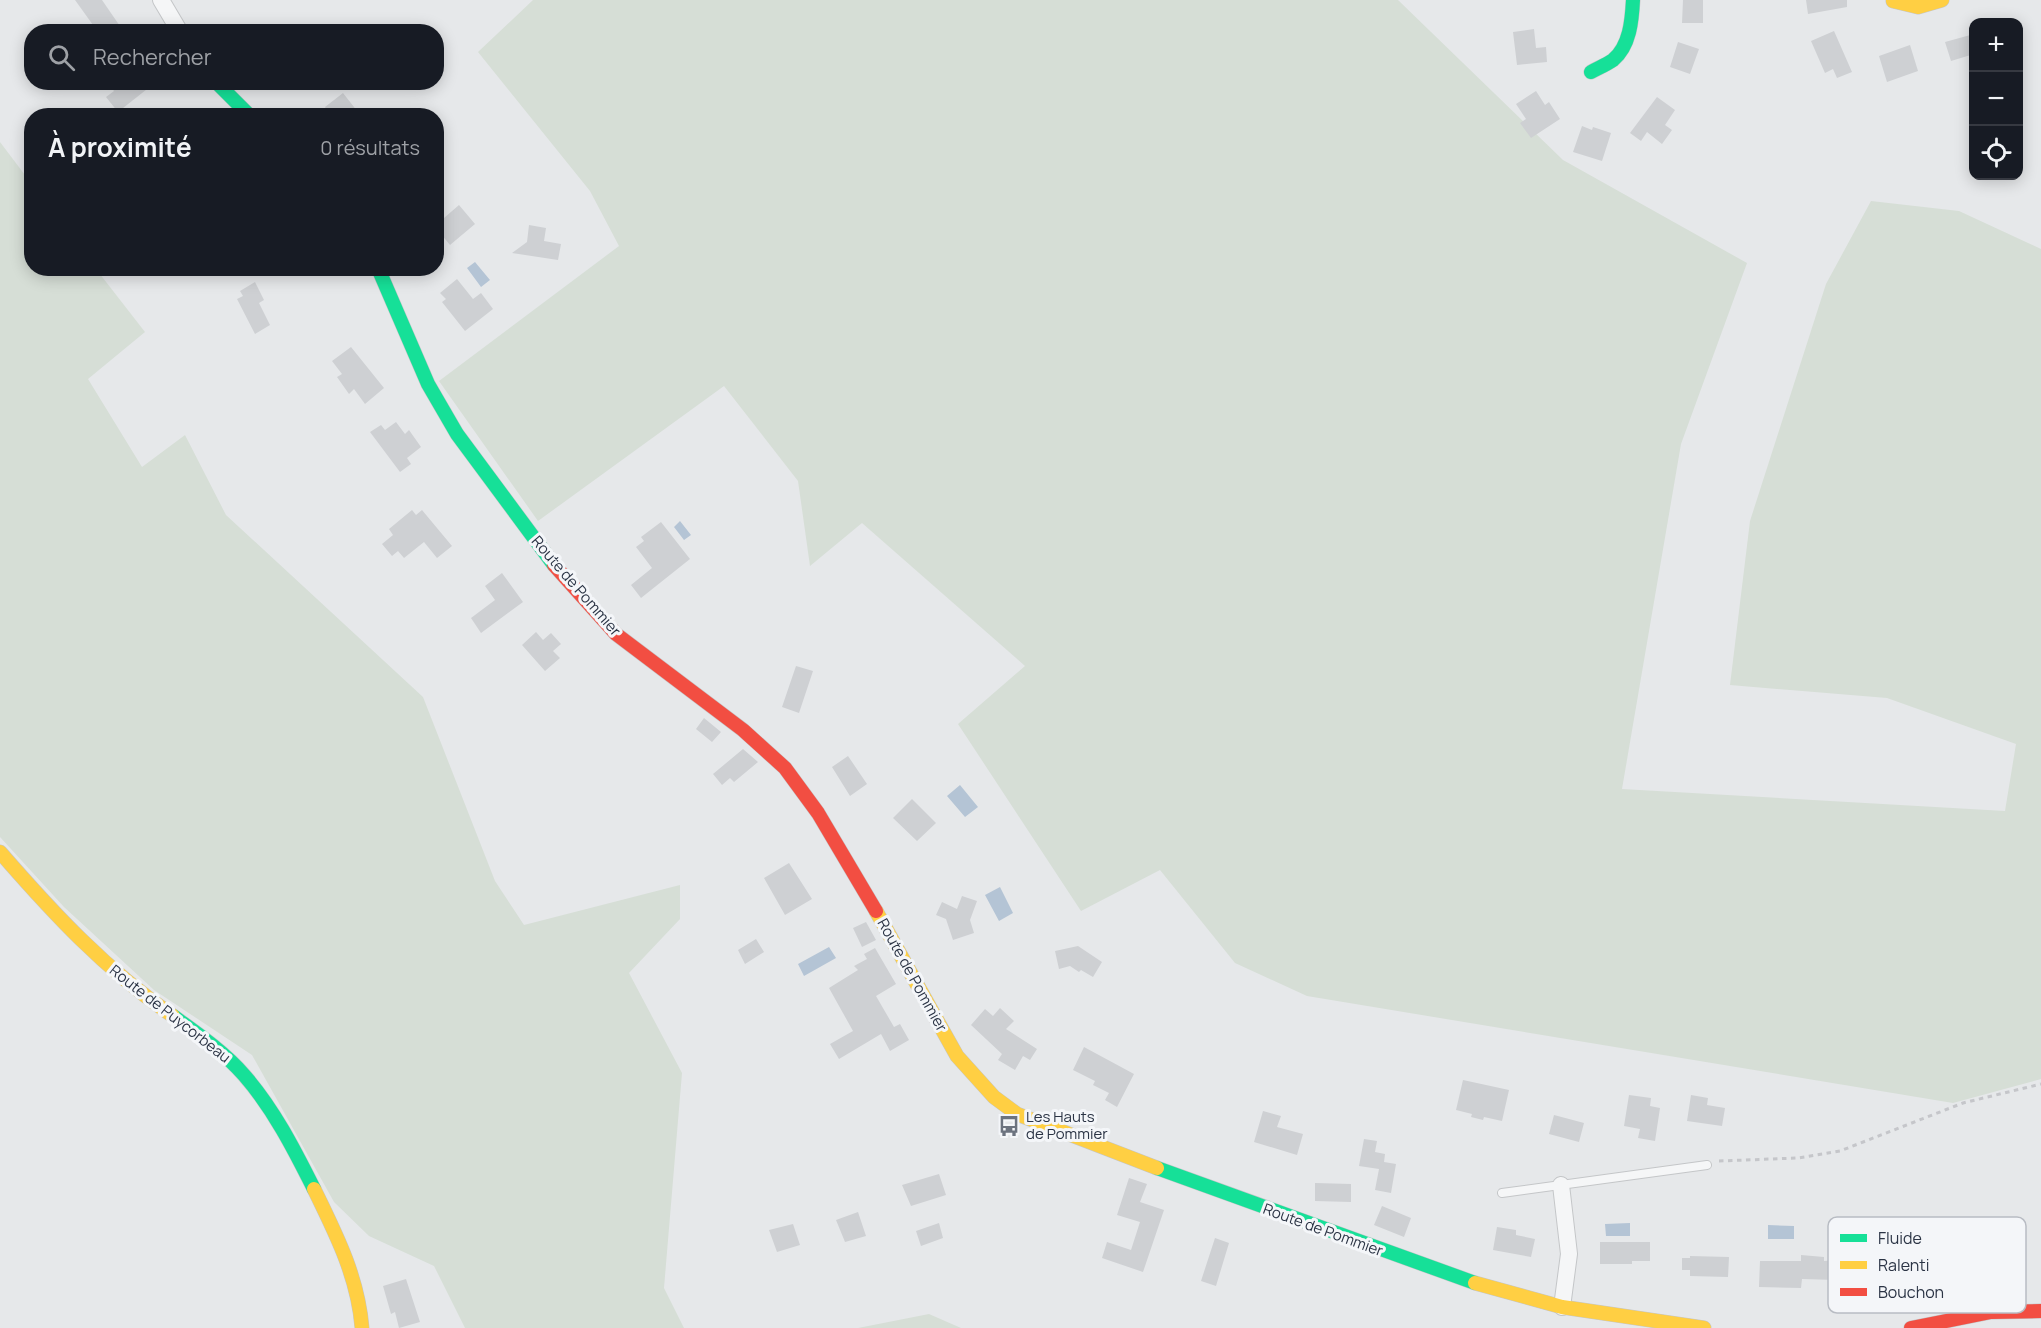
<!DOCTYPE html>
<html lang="fr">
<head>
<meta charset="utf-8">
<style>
	body { margin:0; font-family:Manrope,sans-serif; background:#20242c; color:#f1f3f6 }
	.controls { position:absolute; right:18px; top:18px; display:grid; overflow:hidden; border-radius:12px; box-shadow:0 3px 15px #0003 }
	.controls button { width:54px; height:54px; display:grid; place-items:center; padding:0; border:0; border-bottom:2px solid #363941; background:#171b24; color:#f1f3f6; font:30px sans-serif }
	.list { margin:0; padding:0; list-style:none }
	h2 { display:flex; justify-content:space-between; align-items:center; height:78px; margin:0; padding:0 24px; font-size:26px }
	h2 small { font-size:20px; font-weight:400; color:#9ea1a6 }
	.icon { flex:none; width:33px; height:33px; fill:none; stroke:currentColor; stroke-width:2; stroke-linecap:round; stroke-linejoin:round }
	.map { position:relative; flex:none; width:2041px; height:1328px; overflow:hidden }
	.search { position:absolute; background:#171b24; box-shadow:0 3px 15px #0003; left:24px; top:24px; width:420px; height:66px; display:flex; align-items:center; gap:15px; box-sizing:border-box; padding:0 21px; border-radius:24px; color:#9ea1a6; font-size:22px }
	.panel { position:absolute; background:#171b24; box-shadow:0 3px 15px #0003; left:24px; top:108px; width:420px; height:168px; border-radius:24px }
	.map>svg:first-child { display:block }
	.green { fill:#d6ded6 }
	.water { fill:#b4c4d5 }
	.building { fill:#ced0d3 }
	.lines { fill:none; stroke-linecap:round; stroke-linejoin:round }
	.lane-casing { stroke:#c4c6c8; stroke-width:10 }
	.street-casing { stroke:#c4c6c8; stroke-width:18 }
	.fast-casing { stroke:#c4c6c8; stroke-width:15 }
	.slow-casing { stroke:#c4c6c8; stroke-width:15 }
	.jam-casing { stroke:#c4c6c8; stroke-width:15 }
	.path { stroke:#c5c6ca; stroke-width:3; stroke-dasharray:4.5 4.5; stroke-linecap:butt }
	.lane { stroke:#f5f6f7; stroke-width:8 }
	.street { stroke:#f5f6f7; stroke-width:16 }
	.fast { stroke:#16e098; stroke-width:14 }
	.slow { stroke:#ffcf43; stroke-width:14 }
	.jam { stroke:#f24e42; stroke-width:14 }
	.labels { text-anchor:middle; stroke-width:6; stroke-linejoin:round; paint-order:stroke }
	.street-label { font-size:15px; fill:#2b3445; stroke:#f4f6f9 }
	.poi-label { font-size:15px; fill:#2b3445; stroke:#f4f6f9; text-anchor:start }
	.key { fill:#f4f6f9; stroke:#b8bcc3; stroke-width:1.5 }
	.key-label { font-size:16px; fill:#2b3445 }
</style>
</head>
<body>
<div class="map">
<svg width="2041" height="1328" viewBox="0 0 2041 1328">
	<rect width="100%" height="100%" fill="#e6e8ea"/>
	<path class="green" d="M533,0H1398L1563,160L1747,263L1681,444L1622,789L2005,811L2016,744L1887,698L1730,685L1750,521L1826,284L1871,201L1959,211L2041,249V1079L1953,1103L1307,996L1235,963L1160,870L1081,911L958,724L1025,666L862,523L810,566L798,481L724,386L538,521L439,381L619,246L590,191L478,52Z
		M0,142L31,183L32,268L96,269L145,332L88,379L142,467L185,435L226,515L423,697L495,881L524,925L680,885V919L629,973L682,1073L664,1288L684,1328H465L434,1266L369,1236L334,1202L252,1055L154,990L64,907L0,837Z
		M929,1314L961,1328H858Z"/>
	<path class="water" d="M475,262L490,280L481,287L467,268Z
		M680,521L691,535L684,540L674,527Z
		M960,785L978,807L965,817L947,796Z
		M1000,887L1013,913L999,921L985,895Z
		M829,947L836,958L804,976L798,964Z
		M1630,1223V1236H1606L1605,1224Z
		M1768,1225L1794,1226V1239H1768Z"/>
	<path class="building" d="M75,0H102L124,32H98Z
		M1683,0H1703V23H1682Z
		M1806,0H1847V7L1808,14Z
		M1534,29L1536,48L1546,47L1547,62L1517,65L1513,32Z
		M1834,31L1852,72L1837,78L1833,69L1825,73L1811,41Z
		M1974,34V54L1951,61L1945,42Z
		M1678,42L1699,49L1690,74L1670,67Z
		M1910,45L1918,71L1887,82L1879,56Z
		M107,82H156L118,112L106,97L114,91Z
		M1536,91L1545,105L1549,102L1560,119L1531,138L1520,123L1526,119L1516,104Z
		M343,93L361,116H331L325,107Z
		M1657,97L1675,110L1665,125L1672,130L1662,144L1647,132L1641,141L1630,133Z
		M1582,126L1592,130L1593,127L1611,133L1602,161L1573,152Z
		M459,205L475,224L450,245L436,228V208L444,218Z
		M529,225L546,228L544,241L561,244L558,260L512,253L527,242Z
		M457,279L473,299L481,293L493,309L465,331L442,302L446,299L440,293Z
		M255,282L264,300L259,303L270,325L255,334L237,299L243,296L240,291Z
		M351,347L384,388L365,404L354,389L349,394L337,377L342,374L332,361Z
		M396,422L405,434L409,430L421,447L407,458L411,464L400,472L370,432L381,425L385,430Z
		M412,510L416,515L422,510L452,546L437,558L424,542L404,558L398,551L392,556L382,544L393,535L389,529Z
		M661,522L690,559L641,598L631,585L652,568L636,547L644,541L641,537Z
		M502,573L523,602L481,633L471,618L495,600L485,586Z
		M536,632L543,640L551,633L561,644L553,651L560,658L545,671L522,645Z
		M796,666L813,671L799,713L782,707Z
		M704,718L721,732L712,742L696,729Z
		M743,749L758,762L734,782L730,778L722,785L713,774Z
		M848,756L867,784L850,796L832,767Z
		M912,799L936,823L917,841L893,818Z
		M789,863L812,899L785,915L764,878Z
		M962,896L977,901L970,920L974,933L953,940L946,919L936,915L942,902L957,909Z
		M866,922L876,940L862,947L853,928Z
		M756,939L764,952L745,964L738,950Z
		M1078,946L1102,962L1093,977L1081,970L1079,972L1070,966L1059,969L1055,951Z
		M875,948L896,984L876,996L894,1027L900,1024L909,1040L890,1051L881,1034L839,1059L830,1044L853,1031L829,988L858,970L854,966L867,959L864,954Z
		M1000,1008L1014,1021L1006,1029L1037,1049L1030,1060L1023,1056L1015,1070L998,1060L1002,1054L971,1025L985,1009L993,1016Z
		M1084,1047L1134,1074L1117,1107L1105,1100L1109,1093L1093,1085L1095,1081L1073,1070Z
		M1463,1080L1509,1090L1502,1121L1484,1117L1483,1120L1471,1117L1472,1114L1456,1110Z
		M1629,1095L1651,1098L1650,1106L1660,1108L1655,1141L1638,1138L1640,1129L1624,1126Z
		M1691,1095L1708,1098L1707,1105L1725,1108L1722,1126L1687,1121Z
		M1263,1111L1281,1116L1277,1127L1303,1134L1297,1155L1254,1142Z
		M1554,1115L1584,1123L1579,1142L1549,1134Z
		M1364,1139L1377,1141L1375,1152L1385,1154L1384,1162L1396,1164L1391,1193L1375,1190L1379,1169L1359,1166Z
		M939,1174L946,1195L911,1206L902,1185Z
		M1129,1178L1147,1184L1140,1202L1164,1210L1143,1272L1102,1258L1107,1242L1131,1250L1140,1222L1117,1215Z
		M1315,1183L1351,1184V1202L1315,1201Z
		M1382,1206L1411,1218L1404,1237L1374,1225Z
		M858,1212L866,1236L845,1242L836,1220Z
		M939,1223L943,1238L921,1246L916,1231Z
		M793,1224L800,1245L777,1252L769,1230Z
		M1497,1227L1516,1230V1235L1535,1239L1531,1257L1493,1250Z
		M1215,1238L1229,1243L1216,1286L1201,1281Z
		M1600,1242H1650V1261H1632V1264H1600Z
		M1801,1255L1824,1257V1261L1852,1259L1853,1266L1871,1265L1873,1291L1855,1292V1285L1836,1286V1280L1802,1279L1801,1288L1759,1287L1760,1261H1801Z
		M1690,1256L1729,1257L1728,1277L1690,1276V1270H1682V1258H1690Z
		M406,1279L420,1322L399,1328L395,1312L391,1314L383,1286Z"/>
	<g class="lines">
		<defs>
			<path id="lane" d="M1502,1193L1707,1165"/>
			<path id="street" d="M161,0L180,32
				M1561,1185L1569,1254L1562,1307"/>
			<path id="fast" d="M1591,72C1598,68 1606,65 1613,60C1630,46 1632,20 1633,0
				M216,82L250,116
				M378,268L428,384L457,434L554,565
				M173,1016C198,1034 224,1052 244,1075C273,1108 294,1149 314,1189
				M1157,1168L1475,1283"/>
			<path id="slow" d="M1893,1L1918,7L1942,0
				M0,852C53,913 106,970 173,1016
				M876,911L957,1056L994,1097L1017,1114L1157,1168
				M314,1189C336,1234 358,1277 362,1328
				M1475,1283L1562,1307L1704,1328"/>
			<path id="jam" d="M554,565L616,634L743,730L785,768L818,813L876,911
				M1911,1328L1991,1312L2041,1311"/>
		</defs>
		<use href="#lane" class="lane-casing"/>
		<use href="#street" class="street-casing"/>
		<use href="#fast" class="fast-casing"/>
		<use href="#slow" class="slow-casing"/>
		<use href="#jam" class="jam-casing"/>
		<path class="path" d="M1719,1161L1798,1158L1840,1151L1963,1103L2041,1084"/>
		<use href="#lane" class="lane"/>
		<use href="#street" class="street"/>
		<use href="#fast" class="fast"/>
		<use href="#slow" class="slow"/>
		<use href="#jam" class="jam"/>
	</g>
	<defs>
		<symbol id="bus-bare" viewBox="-9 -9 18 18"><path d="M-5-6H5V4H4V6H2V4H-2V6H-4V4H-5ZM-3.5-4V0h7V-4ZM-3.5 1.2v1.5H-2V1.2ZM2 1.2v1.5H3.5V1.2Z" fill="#6c737f" stroke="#f4f6f9" stroke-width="2.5" paint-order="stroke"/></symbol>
	</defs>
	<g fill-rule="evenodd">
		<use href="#bus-bare" x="994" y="1111" width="30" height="30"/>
	</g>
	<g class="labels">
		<g class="street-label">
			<text transform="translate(576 586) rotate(49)" y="5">Route de Pommier</text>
			<text transform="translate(912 975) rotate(61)" y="5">Route de Pommier</text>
			<text transform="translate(170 1014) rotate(38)" y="5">Route de Puycorbeau</text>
			<text transform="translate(1323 1230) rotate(20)" y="5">Route de Pommier</text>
		</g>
		<g class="poi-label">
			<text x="1026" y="1122">Les Hauts<tspan x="1026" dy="17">de Pommier</tspan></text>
		</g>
	</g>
	<rect x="1828" y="1217" width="198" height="96" rx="9" class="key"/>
	<rect x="1840" y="1234" width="27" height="8" fill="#16e098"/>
	<rect x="1840" y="1261" width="27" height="8" fill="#ffcf43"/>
	<rect x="1840" y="1288" width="27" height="8" fill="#f24e42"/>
	<g class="key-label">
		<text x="1878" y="1244">Fluide</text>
		<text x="1878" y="1271">Ralenti</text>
		<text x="1878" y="1298">Bouchon</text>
	</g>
</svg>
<div class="controls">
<button>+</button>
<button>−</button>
<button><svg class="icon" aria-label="locate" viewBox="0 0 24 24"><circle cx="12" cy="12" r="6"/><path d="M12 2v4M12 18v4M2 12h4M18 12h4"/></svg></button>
</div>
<div class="search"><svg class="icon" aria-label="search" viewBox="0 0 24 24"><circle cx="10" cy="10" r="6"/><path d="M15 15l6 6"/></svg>Rechercher</div>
<section class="panel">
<h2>À proximité<small>0 résultats</small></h2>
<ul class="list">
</ul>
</section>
</div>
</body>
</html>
